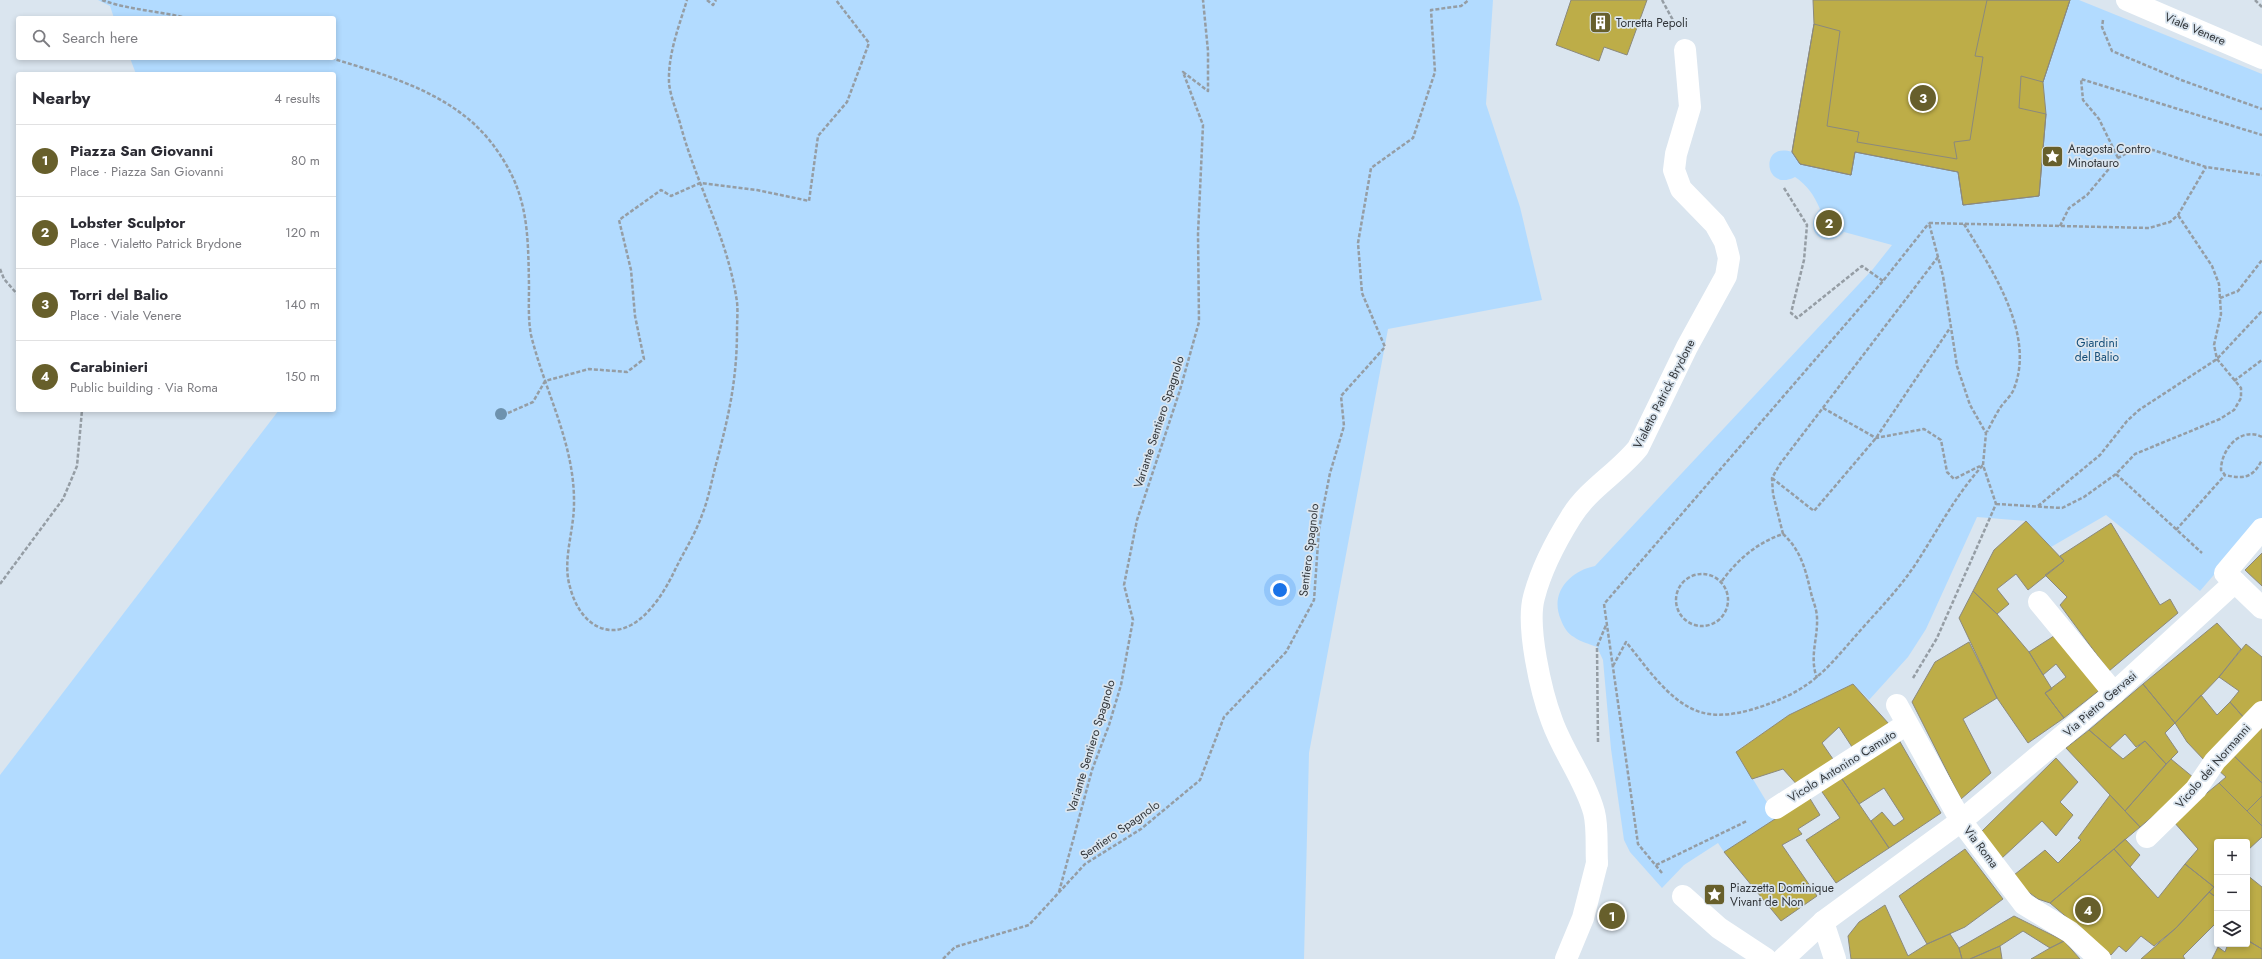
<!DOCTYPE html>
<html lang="en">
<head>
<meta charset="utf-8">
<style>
	body { margin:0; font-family:Jost,sans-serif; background:#f7f7f7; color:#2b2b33 }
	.controls { position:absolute; right:12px; bottom:12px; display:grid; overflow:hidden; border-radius:4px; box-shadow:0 2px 6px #0003 }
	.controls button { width:36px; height:36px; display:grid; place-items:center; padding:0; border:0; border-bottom:1px solid #e1e1e2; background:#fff; color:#2b2b33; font:20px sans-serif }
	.you { position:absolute; left:1280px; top:590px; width:14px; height:14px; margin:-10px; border:3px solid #fff; border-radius:50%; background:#1a73e8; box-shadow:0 0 0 6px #1a73e833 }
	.badge { display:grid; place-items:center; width:26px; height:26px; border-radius:50%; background:#675f2b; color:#fff; font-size:13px; font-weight:700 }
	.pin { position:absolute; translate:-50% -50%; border:2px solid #fff; box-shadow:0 1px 4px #0006 }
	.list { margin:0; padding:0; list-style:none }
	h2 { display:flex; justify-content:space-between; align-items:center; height:52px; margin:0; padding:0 16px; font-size:17px }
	h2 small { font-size:13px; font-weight:400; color:#7c7c81 }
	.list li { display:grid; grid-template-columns:26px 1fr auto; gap:12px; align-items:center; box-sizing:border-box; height:72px; padding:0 16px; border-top:1px solid #e1e1e2 }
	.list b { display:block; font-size:15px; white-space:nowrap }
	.list p { margin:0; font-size:13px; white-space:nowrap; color:#7c7c81 }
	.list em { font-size:13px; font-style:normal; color:#7c7c81 }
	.icon { flex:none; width:22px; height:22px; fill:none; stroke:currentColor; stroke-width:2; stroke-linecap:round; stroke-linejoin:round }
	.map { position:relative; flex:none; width:2262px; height:959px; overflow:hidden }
	.search { position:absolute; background:#fff; box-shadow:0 2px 6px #0003; left:16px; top:16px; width:320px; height:44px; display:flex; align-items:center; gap:10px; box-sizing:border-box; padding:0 14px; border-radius:4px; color:#7c7c81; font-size:15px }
	.panel { position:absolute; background:#fff; box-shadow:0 2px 6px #0003; left:16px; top:72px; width:320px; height:340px; border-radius:4px }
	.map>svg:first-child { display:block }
	.green { fill:#b2dbff }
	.building { fill:#bdad48; stroke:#8b897d }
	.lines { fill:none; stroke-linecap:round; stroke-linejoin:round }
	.path { stroke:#959da4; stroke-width:2.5; stroke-dasharray:4 2; stroke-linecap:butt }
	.pedestrian { stroke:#fff; stroke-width:22 }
	.minor { stroke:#fff; stroke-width:22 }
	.tertiary { stroke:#fff; stroke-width:22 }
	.tree { fill:#6e92ae }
	.labels { text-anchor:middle; stroke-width:3.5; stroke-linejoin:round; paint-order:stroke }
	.poi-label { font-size:12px; fill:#33373b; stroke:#dae5ef; text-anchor:start }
	.street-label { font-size:12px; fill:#33373b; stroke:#dae5ef }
	.park-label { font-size:12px; fill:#154e79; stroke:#dae5ef }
</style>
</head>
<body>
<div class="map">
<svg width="2262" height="959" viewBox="0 0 2262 959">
	<rect width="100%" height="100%" fill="#dae5ef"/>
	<path class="green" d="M98,0H1493L1486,104L1520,207L1542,300L1388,329L1309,753L1304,959H0V775L279,410H334V74H136L130,58H334V18H114L110,6Z
		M2070,0H2079L2262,74V519L2200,591L2106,515L2051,547L2026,521L1977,517L1926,629L1908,657L1869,700L1853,684L1789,715L1736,751L1777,819L1724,852L1718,843L1684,865L1662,888L1630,852L1624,840L1611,749L1603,660L1597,647C1590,644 1580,642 1574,637C1568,634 1563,626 1561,620C1549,593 1570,571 1595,566L1873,269L1892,245L1844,232C1824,252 1801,229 1820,209C1814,195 1807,185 1795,177C1764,193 1759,141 1792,152L1800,164L1850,175L1855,152L1958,172L1963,205L2039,196L2046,114L2043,82Z"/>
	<path class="building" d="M1571,0H1647L1627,55L1604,47L1599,61L1556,45Z
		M1813,0H2070L2043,82L2046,114L2039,196L1963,205L1958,172L1855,152L1851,175L1800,164L1792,152L1814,24Z
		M1987,0H2070L2043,82L2021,76L2019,108L2046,114L2039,196L1963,205L1958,172L1855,152L1851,175L1800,164L1792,152L1814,24L1840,31L1827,126L1859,132L1857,142L1957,159L1954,142L1970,140L1983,57L1975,56Z
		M2026,521L2064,561L2028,590L2016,574L1997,589L2009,604L1997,614L1973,591L1994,550Z
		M2111,523L2160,605L2170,599L2178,613L2109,671L2060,605L2067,597L2045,575L2064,561L2060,556Z
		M2262,553V586L2245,570Z
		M1973,591L1997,614L2029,652L2052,689L2045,693L2064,718L2028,743L1997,698L1959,618Z
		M2217,623L2241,649L2219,677L2175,723L2143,684Z
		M2057,634L2101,689L2064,718L2045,693L2066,677L2056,664L2043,675L2029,652Z
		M1969,642L1997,698L1963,719L1991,773L1961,799L1912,702L1935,662Z
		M2246,644L2262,657V703L2245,719L2230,702L2239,691L2219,677Z
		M1853,684L1889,724L1854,750L1839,727L1822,743L1835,762L1800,788L1783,769L1752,779L1736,752L1789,715Z
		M2143,684L2175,723L2165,733L2178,752L2166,764L2145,741L2136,747L2125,734L2110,748L2089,730Z
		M2201,695L2217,715L2230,702L2245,719L2205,761L2187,742L2175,723Z
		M2262,724V783L2232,754Z
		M2089,730L2123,759L2145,741L2166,764L2125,811L2066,748Z
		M1899,740L1941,813L1889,848L1871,821L1882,812L1894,826L1904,819L1884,788L1859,804L1840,776Z
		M2232,754L2262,783V796L2247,811L2219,783L2226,777L2217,769Z
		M2056,758L2078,782L2060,802L2073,815L2056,836L2042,821L2002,858L1980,833Z
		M2171,759L2194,778L2175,798L2140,827L2125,811Z
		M1840,776L1889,848L1836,883L1806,840L1840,818L1820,789Z
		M2219,783L2262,826V837L2248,850L2247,842H2217V898L2209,892L2214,887L2185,864L2198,849L2173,821Z
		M2110,795L2140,827L2050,903L2038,899L2027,891L2014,875L2045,850L2058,863L2081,840L2078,838Z
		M2262,796V826L2247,811Z
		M1809,797L1820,815L1798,829L1802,834L1782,845L1817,896L1781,921L1724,852Z
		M2125,839L2140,855L2130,867L2114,849Z
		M1965,849L2003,899L1965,927L1927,944L1899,896Z
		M2114,849L2158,898L2185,864L2214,887L2176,928L2154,946L2141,936L2126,952L2119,946L2111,955L2050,903Z
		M2247,875L2262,887V949L2247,940Z
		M2209,892L2217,898V922L2183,956L2185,959H2141L2176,928Z
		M1885,905L1908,956L1927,944L1950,934L1959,948L1962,959H1851L1848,936L1859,922Z
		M2014,916L2064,941L2050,948L2023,931L2000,946L1970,959H1962L1959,948Z
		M2247,940L2262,949V959H2212L2218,947L2225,952L2228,944H2247Z
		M2064,941L2080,959H2031L2050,948Z
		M2000,946L2002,959H1970Z"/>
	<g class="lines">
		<path class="path" d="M102,0C129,10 159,11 187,18
			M707,0L713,5L716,0
			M1662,0L1674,22
			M2255,0L2262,7
			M2103,20L2102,27L2112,51L2181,80L2262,109
			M331,58C386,75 452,93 490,141C528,189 528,227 529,286C529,302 528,319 531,335C545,392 575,444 574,504C574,531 562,561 570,587C575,607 588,628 610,630C640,632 663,595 674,572C683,553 695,535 702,515C708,500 711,484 715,468C728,419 737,382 737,330C737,321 738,311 737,302C728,238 696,184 680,123C676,110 670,95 669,82C668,54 679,26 687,0
			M2118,158L2099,119L2083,100L2081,79L2262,135
			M1784,188L1807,225L1804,260L1791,313L1797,318L1862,266L1883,281
			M1929,223L2149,228L2170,222L2178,215L2206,167
			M1964,224C1992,270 2037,336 2013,391C2010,397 2004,402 2000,408C1995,416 1991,424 1987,432
			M2060,226L2069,208L2087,195L2118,158L2134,149L2153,150L2206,167L2262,175
			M0,269L4,279L18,295
			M2220,298L2238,291L2262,260
			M2234,381L2262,360
			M1823,408L1876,438L1924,429L1941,440L1947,472L1954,479L1980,466
			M508,413L533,402L545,381L589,369L627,372L644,359L635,316L631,270L619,220L661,190L671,196L700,183L757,190L809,201L818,136L847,102L869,43L836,0
			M2262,437C2241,426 2221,449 2221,470L2225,475C2243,479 2252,479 2262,460
			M2116,474L2202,553
			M1772,478L1814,511L1876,438L1950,328
			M1996,504L2062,508L2084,497L2116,474L2135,454L2220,419L2234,410L2241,398V388L2217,359L2214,345L2221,314L2219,284L2212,266L2178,215
			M2038,506L2100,455L2127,421L2139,410L2217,359L2262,311
			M2176,530L2225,475
			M1783,534L1773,494L1772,478L1780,464L1938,257
			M1676 600a26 26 0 1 1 52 0a26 26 0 1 1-52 0Z
			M1722,581C1737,560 1758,542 1783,534C1802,551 1806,572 1812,597C1814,603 1817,611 1817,618C1818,639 1809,657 1817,678
			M0,584L63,499L77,466L82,410
			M1613,666L1626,642C1646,666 1669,702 1700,712C1719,718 1742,713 1760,707C1817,688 1829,665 1867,623C1885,603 1902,585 1917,562C1939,528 1955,496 1983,465
			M1913,678L1937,638L1996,504L1983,465L1986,433L1970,405L1957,366L1943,276L1929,223
			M1598,742L1597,647L1606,625
			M1656,865L1747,821
			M1662,873L1638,844L1604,604L1883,281L1929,223
			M1059,892L1092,770L1109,725L1121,685L1133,620L1124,585L1137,520L1180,390L1199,322L1198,234L1203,125L1183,72L1208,91V51L1203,0
			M943,959L955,947L1029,925L1085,864L1141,829L1200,780L1224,717L1286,652L1314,600L1319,529L1330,473L1344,426L1341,396L1385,347L1362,293L1358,243L1371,168L1413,138L1435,72L1431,10L1461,6L1469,0"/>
		<path class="pedestrian" d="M2235,582L2225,573L2262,529
			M1897,705L1961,821
			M1776,808L1907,724
			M2147,837L2196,789L2215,761L2262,712
			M1597,863C1596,847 1598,827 1594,812C1585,780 1563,752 1552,721C1541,692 1526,626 1534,597C1541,570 1556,541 1571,517C1588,489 1618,473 1638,448L1687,347L1726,276L1729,258L1725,242L1715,224L1681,189L1674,170L1676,154L1690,107L1685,50
			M1683,896L1719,928L1766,959"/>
		<path class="minor" d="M2127,0L2262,58
			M2039,602L2114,693
			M1961,821L2024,904L2070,932L2100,959
			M1823,922L1835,959
			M1566,959L1583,918L1597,863"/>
		<path class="tertiary" d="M1783,959L1823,922L1961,821L2114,693L2235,582L2262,608"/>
	</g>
	<circle class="tree" cx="501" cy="414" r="6"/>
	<defs>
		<symbol id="building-square" viewBox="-11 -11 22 22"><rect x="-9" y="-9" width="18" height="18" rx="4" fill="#675f2b" stroke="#dae5ef"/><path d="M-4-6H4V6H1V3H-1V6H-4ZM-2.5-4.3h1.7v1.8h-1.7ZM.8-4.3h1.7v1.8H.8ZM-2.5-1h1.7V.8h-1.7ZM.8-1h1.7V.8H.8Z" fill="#fff"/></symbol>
		<symbol id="sight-square" viewBox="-11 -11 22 22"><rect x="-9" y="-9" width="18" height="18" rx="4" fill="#675f2b" stroke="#dae5ef"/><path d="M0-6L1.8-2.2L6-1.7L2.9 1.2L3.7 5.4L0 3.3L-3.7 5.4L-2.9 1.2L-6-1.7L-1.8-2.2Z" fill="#fff"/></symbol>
	</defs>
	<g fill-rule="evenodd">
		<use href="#building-square" x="1588" y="10" width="25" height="25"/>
		<use href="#sight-square" x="2040" y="144" width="25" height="25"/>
		<use href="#sight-square" x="1702" y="882" width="25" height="25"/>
	</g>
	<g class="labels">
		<g class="poi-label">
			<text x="1616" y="27">Torretta Pepoli</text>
			<text x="2068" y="153">Aragosta Contro<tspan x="2068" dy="14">Minotauro</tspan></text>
			<text x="1730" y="892">Piazzetta Dominique<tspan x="1730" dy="14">Vivant de Non</tspan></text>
		</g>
		<g class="street-label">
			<text transform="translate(2195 29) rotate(23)" y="4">Viale Venere</text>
			<text transform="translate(1664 394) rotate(-63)" y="4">Vialetto Patrick Brydone</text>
			<text transform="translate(1159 422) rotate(-72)" y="4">Variante Sentiero Spagnolo</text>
			<text transform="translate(1309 550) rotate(-83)" y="4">Sentiero Spagnolo</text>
			<text transform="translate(2100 704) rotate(-41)" y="4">Via Pietro Gervasi</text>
			<text transform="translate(1091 746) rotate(-73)" y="4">Variante Sentiero Spagnolo</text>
			<text transform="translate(1842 766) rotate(-32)" y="4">Vicolo Antonino Camuto</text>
			<text transform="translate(2213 766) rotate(-49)" y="4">Vicolo dei Normanni</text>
			<text transform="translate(1120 830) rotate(-35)" y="4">Sentiero Spagnolo</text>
			<text transform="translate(1981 847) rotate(53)" y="4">Via Roma</text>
		</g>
		<g class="park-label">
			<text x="2097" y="347">Giardini<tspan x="2097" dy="14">del Balio</tspan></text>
		</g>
	</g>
</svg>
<div class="controls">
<button>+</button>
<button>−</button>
<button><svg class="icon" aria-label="layers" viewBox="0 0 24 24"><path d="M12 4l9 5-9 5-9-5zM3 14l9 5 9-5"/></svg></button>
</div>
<div class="you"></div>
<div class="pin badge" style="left:1612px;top:916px">1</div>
<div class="pin badge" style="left:1829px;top:223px">2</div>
<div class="pin badge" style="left:1923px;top:98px">3</div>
<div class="pin badge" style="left:2088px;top:910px">4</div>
<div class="search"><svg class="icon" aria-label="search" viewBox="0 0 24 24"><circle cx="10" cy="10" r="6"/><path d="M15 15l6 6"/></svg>Search here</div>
<section class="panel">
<h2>Nearby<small>4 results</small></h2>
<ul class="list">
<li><span class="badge">1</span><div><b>Piazza San Giovanni</b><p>Place · Piazza San Giovanni</p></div><em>80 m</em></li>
<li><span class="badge">2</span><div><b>Lobster Sculptor</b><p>Place · Vialetto Patrick Brydone</p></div><em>120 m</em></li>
<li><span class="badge">3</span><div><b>Torri del Balio</b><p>Place · Viale Venere</p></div><em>140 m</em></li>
<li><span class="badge">4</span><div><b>Carabinieri</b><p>Public building · Via Roma</p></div><em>150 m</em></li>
</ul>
</section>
</div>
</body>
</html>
